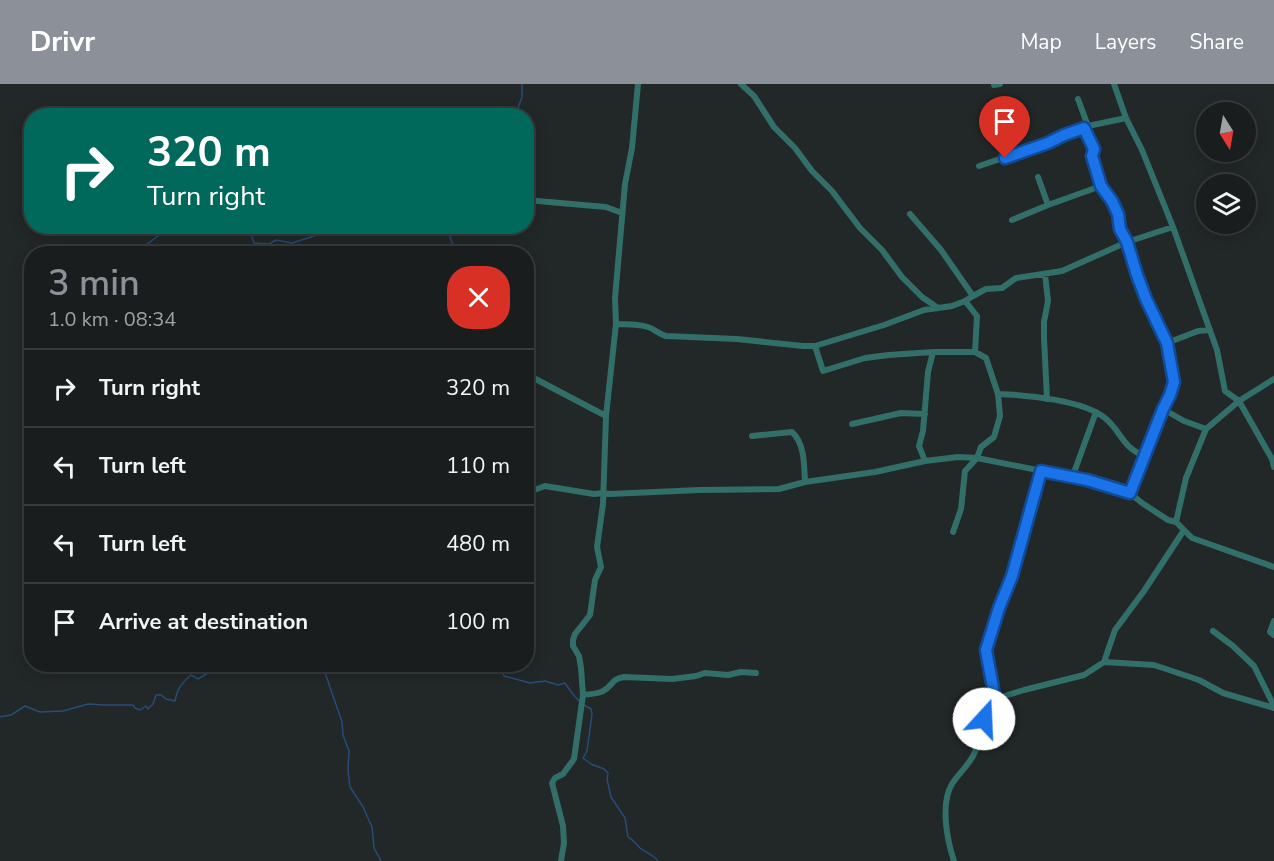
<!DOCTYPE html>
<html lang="en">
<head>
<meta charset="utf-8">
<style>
	:root { --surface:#1a1d1e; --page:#232627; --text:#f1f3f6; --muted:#9fa2a4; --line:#383b3c; --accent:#8c9099 }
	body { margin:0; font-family:"Nunito Sans",sans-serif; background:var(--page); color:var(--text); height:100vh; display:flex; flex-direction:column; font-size:22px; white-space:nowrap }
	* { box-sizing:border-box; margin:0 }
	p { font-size:20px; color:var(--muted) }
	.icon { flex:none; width:33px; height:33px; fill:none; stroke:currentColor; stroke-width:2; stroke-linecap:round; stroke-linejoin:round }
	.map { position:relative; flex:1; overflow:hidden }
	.side { position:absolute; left:24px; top:162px; width:510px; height:426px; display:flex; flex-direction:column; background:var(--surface); border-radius:24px; box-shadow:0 3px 15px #0003,0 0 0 2px var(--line) }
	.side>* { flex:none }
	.guide { position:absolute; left:24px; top:24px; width:510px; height:126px; border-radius:24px; box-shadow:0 3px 15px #0003,0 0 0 2px var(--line); background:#00695c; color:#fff; overflow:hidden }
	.needle { width:39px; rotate:169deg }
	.fabs { position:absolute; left:1196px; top:18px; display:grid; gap:12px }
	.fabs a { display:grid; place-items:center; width:60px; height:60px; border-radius:50%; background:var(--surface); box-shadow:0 3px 15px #0003,0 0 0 2px var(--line); font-size:30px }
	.pin { position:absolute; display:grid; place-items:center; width:51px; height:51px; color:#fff; margin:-62px -26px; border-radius:50% 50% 50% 0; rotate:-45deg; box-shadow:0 0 6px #0007 }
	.pin .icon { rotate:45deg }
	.me { position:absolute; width:66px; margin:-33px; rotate:20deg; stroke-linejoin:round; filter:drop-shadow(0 0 4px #0008) }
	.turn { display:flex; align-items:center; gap:21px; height:126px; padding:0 24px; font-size:27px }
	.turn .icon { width:78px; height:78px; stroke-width:2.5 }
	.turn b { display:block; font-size:42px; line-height:51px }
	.round { display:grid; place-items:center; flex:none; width:63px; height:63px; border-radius:24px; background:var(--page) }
	.summary { display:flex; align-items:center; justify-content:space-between; height:102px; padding:0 24px }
	h1 { font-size:36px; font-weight:600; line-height:45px; color:var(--accent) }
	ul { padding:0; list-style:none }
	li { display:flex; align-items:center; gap:18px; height:78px; padding:0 24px; border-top:2px solid var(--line) }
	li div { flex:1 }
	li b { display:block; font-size:22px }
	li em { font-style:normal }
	header { display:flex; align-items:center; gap:36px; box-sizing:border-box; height:84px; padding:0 30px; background:var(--accent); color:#fff }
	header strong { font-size:28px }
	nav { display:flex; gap:33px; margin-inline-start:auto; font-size:21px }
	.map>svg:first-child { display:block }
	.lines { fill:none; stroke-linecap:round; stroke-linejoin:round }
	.stream { stroke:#284c78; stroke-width:1.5 }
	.minor { stroke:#316f68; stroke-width:6 }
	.route-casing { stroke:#114b97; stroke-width:15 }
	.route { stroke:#1a73e8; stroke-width:10 }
</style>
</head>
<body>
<header>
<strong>Drivr</strong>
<nav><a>Map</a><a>Layers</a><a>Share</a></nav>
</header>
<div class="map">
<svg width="1274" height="777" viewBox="0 0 1274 777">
	<rect width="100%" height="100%" fill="#222728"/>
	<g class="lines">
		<path class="stream" d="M515,32L522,13V0
			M245,142L251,150L254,159L269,160L276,156L292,159L314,152L320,146V142
			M450,142V153L456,170
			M134,170C139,163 144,163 150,158C155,155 156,152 162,150C170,147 178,149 184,142
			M258,580H263
			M322,580L342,638L343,651L349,667L348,686L350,703L363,723L372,743L374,764L381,777
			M501,580V584L504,592L530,599L545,597L558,601L565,599L572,609L580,618
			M584,621L591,625L592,630L587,667L583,674L591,680L604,685L608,689L607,695L611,713L625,734L628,753C634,756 635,759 640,764C646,769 653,770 658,777
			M0,633L11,631L25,622L40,628L63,627L88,620L104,621H133L135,624L140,626L146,622L148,625L153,620L156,611H161L166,615L175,617C177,605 182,598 191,591L198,595L211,587L210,581L220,585L230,580"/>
		<path class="minor" d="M741,0L754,12L774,43L795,64L812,87L832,107L860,144L882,166L902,193L922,213L938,224
			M1114,0L1126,34L1142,66L1173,143L1217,266L1225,307L1239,317L1272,375L1274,383
			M994,1L1000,0
			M1078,15L1088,42
			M1084,44L1093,65L1092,71L1101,102L1112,117L1118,130L1120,145L1127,158L1137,191L1146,215L1167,259L1174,298L1170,311L1150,357L1130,409
			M979,82L1048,59L1064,51L1088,42L1126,34
			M1038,93L1048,121
			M526,116L606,123L622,129
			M910,130L941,166L973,212
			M1012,136L1048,121L1101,102
			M1045,190L1048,217L1044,238V254L1047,315
			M965,217L977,232L975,268
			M616,240C627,240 638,240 648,243C654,245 659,250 666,252L737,255L803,262H815L884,241L924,226L952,222L965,217L973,212L986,205L1002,204L1016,194L1062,187L1127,158L1173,143
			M1167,259L1198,247L1210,246
			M815,262L823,287L865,274L889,271L933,268H975L986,274L998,310L1000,332L994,353L981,363L977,374L965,387L961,425L953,448
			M526,290L606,332
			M998,310C1027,311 1083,316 1105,334C1122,348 1122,364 1145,372
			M1163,325L1184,337L1206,345
			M852,340L901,329L925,330
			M752,352L792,348C805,360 804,381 805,398
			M925,377L919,362L923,347L928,288L933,268
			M1072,394L1096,328
			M526,409L545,402L594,410L603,409L610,410L699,406L779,405L805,398L875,388L925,377L958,373L977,374L1087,396L1130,409L1142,419L1168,436L1176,438L1192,454L1274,483
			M1176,438L1186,394L1206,345L1239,317L1274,295
			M1274,537L1270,548L1274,551
			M1213,547L1233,562L1254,582L1274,622
			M1104,578L1115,546L1144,507L1184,446
			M583,611C590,610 598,610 603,607C613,602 611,595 624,593L672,595L696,592L705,589L728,591L741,588L756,589
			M995,615L986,566L999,524L1012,492L1041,387
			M561,777L564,759L563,742L552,699L555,694L563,690L574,675L583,611L581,584L579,572L573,562V556L575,550L590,531L595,496L601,483L597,463L603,420L606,332L616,240L615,214L625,100L632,64L638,0
			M954,777C947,756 940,720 952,700C958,690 969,681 974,670C981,654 984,634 991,617L995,615L1024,606L1084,591L1104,578L1154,581L1199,596L1223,609L1274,624"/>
	</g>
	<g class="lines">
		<defs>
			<path id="route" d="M984,635L991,617L995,615L986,566L999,524L1012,492L1041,387L1087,396L1130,409L1163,325L1170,311L1174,298L1167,259L1146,215L1137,191L1127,158L1120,145L1118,130L1112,117L1101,102L1092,72L1094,65L1084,44L1064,51L1048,59L1005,74"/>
		</defs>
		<use href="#route" class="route-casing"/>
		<use href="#route" class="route"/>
	</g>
</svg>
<div class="fabs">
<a><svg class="needle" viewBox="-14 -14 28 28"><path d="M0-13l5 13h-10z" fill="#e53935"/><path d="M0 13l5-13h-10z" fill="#9fa2a4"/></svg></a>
<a><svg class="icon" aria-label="layers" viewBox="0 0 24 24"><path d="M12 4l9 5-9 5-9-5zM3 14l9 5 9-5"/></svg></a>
</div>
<div class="pin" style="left:1005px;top:74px;background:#d93025"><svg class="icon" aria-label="arrive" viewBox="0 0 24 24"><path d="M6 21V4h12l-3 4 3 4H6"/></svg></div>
<svg class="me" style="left:984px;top:635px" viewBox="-20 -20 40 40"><circle r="19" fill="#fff"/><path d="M0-13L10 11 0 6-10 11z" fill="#1a73e8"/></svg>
<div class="guide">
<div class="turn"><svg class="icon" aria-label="right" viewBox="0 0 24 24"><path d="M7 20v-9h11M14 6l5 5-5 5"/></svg><div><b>320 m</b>Turn right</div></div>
</div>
<section class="side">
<div class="summary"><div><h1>3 min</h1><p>1.0 km · 08:34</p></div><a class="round" style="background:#d93025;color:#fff"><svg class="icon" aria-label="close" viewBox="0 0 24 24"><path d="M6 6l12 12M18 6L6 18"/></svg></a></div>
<ul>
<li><svg class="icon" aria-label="right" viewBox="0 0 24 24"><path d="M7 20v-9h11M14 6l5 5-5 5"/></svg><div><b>Turn right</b></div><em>320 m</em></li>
<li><svg class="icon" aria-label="left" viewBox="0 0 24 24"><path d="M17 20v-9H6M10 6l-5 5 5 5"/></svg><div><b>Turn left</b></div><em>110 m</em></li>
<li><svg class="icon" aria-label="left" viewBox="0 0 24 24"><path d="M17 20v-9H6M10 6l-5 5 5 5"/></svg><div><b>Turn left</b></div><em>480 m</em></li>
<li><svg class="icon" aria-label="arrive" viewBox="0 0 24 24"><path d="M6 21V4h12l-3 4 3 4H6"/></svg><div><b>Arrive at destination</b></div><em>100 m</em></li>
</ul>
</section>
</div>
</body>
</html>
